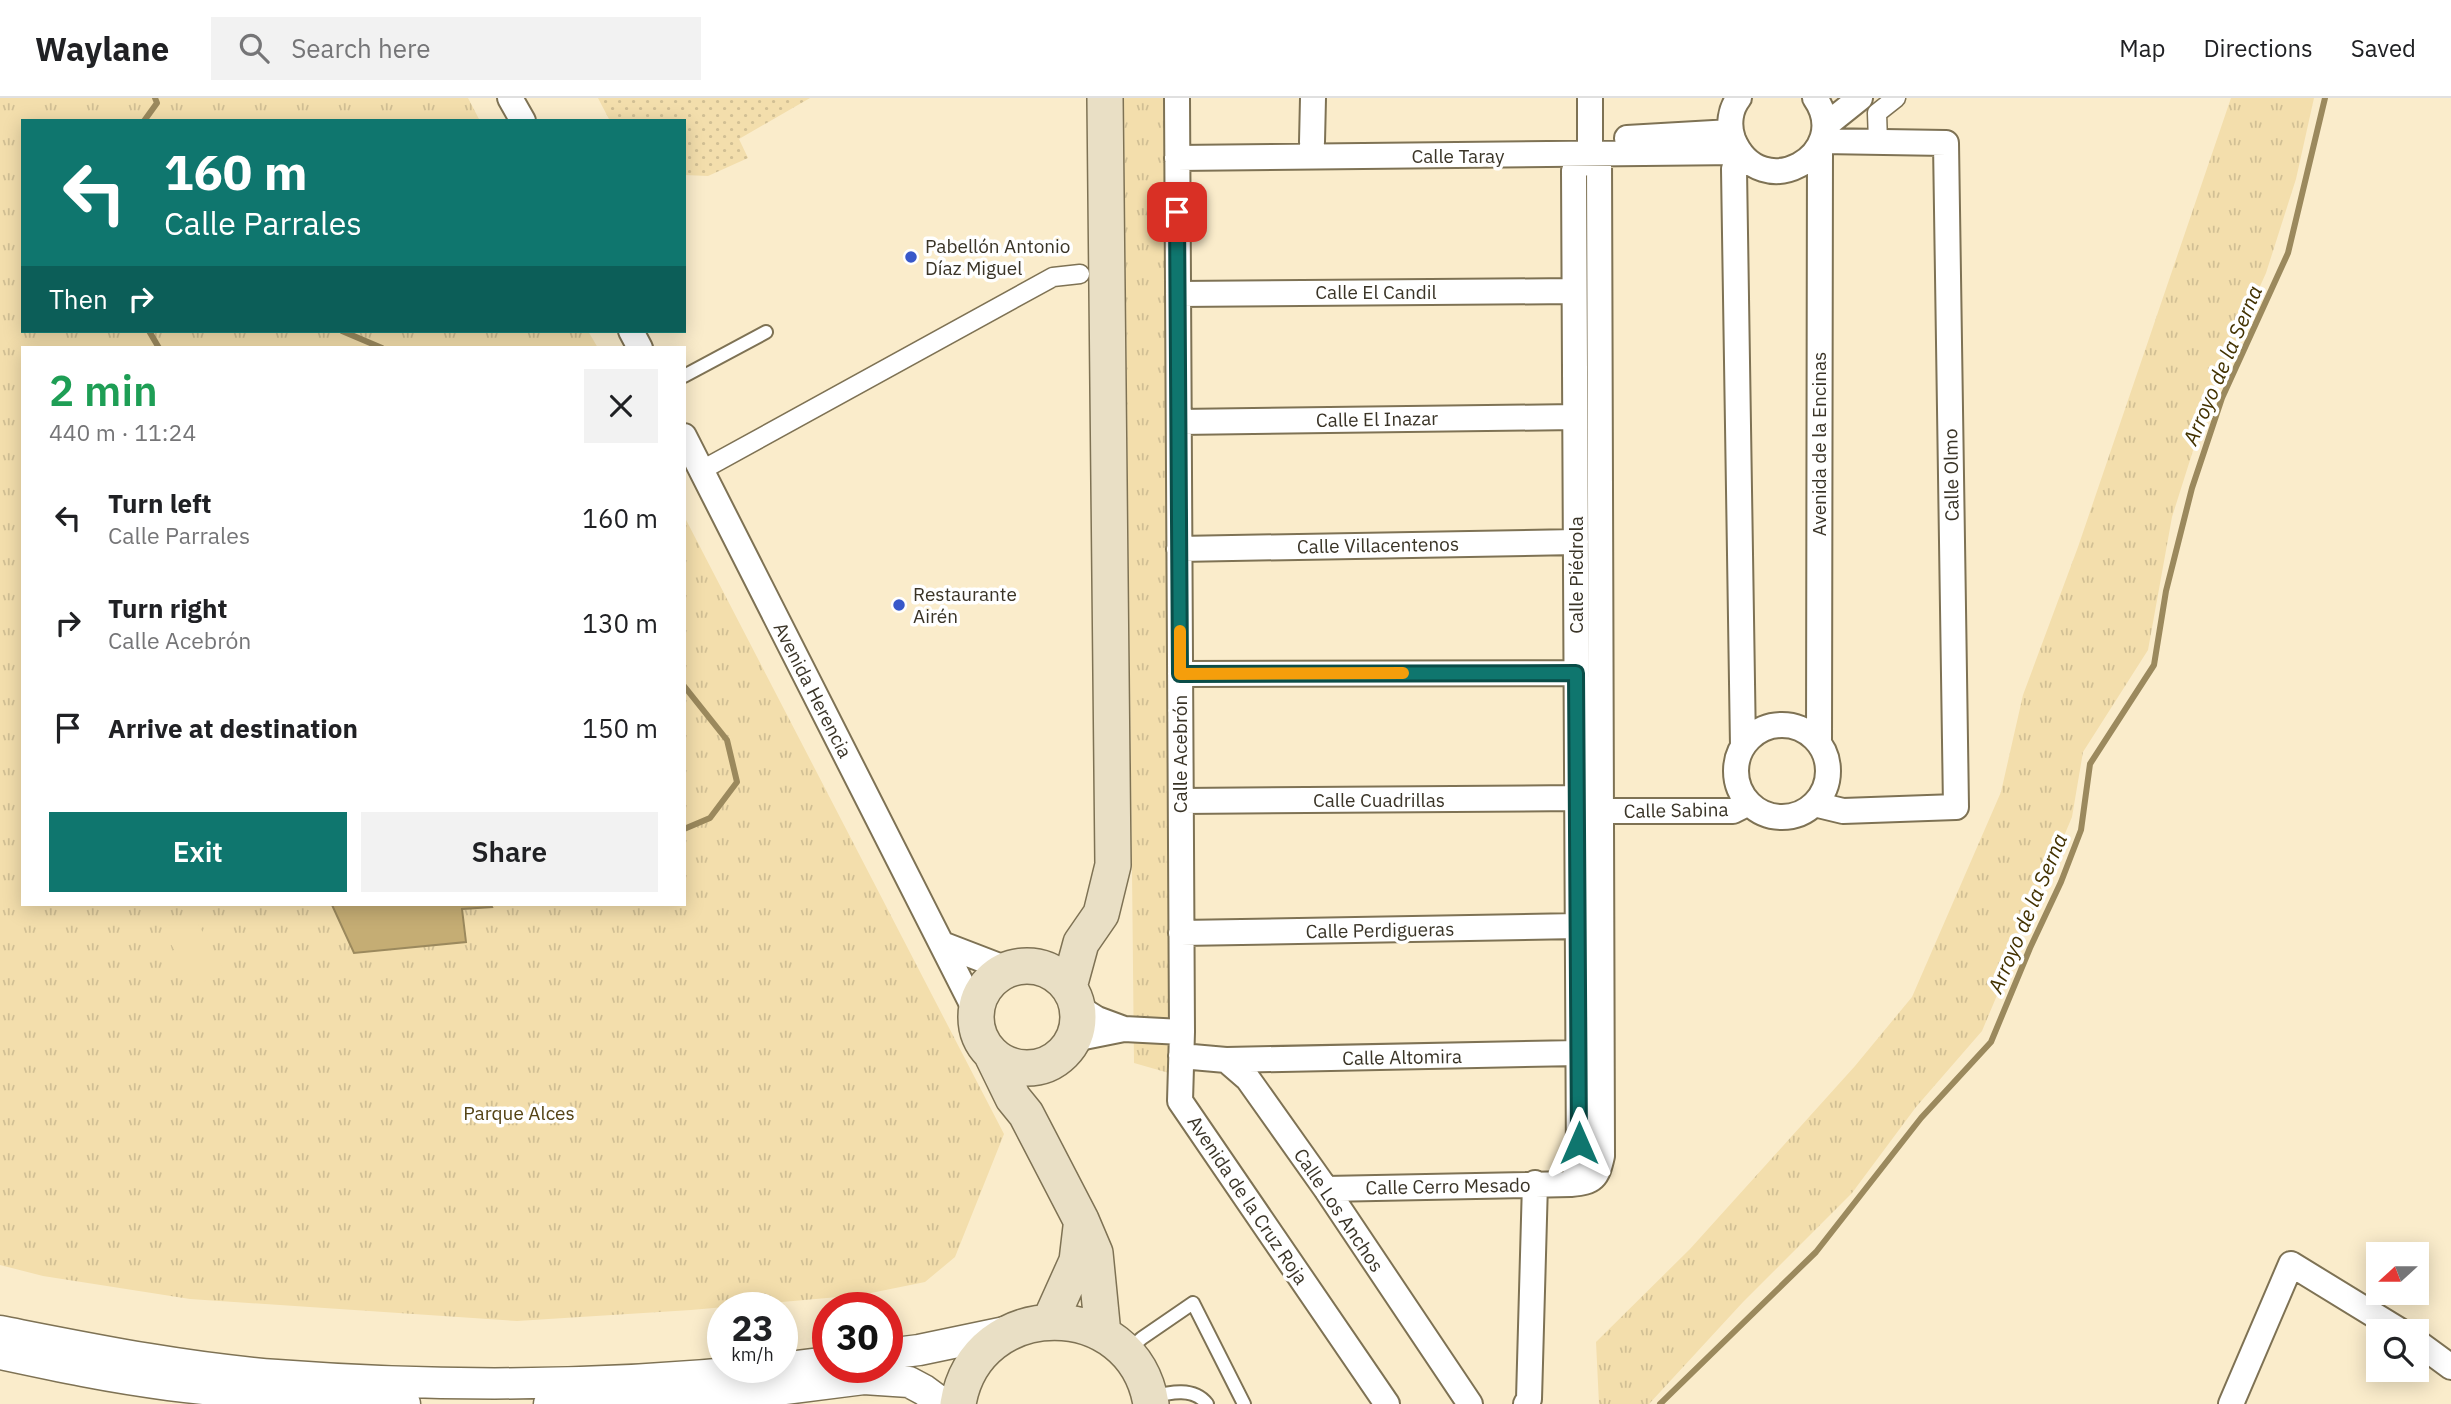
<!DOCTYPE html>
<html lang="en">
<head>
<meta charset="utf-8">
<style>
	:root { --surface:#fff; --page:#f2f2f2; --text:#202124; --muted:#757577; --line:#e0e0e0; --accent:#0f766e }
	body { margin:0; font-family:"IBM Plex Sans",sans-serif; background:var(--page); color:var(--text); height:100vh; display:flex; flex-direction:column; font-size:26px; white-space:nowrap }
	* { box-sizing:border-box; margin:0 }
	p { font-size:23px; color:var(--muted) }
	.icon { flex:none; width:38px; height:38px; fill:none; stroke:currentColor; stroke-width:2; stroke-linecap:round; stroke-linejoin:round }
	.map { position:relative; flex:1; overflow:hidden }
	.sheet { position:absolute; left:21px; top:248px; width:665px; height:560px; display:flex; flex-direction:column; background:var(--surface); border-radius:0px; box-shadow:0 4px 18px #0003 }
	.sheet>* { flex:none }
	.top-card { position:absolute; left:21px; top:21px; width:665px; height:214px; border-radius:0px; box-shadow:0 4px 18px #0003; background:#0f766e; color:#fff; overflow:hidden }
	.needle { width:46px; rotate:249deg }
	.controls { position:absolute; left:2366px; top:1144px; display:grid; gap:14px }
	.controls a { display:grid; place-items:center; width:63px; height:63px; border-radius:0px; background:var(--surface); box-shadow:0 4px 18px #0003; font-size:35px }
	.speed { position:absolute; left:707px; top:1194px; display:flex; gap:14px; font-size:35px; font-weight:700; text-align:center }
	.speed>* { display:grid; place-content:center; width:91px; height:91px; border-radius:50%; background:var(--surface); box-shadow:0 4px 18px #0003; line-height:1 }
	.speed small { font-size:18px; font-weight:400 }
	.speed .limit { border:10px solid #d22; background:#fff; color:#111 }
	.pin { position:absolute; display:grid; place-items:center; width:60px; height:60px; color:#fff; margin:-30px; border-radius:14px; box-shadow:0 4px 10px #0006 }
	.me { position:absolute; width:77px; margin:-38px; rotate:0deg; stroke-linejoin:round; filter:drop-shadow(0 0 5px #0008) }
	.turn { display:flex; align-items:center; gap:24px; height:147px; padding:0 28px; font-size:32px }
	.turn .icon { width:91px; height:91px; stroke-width:2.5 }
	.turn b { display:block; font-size:49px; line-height:60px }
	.then { display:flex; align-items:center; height:66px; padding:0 28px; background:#0003; gap:14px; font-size:26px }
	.round { display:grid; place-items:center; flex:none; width:74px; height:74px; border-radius:0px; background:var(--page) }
	.headline { display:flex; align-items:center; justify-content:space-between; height:119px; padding:0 28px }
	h1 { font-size:42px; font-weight:600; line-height:52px; color:#1e9e55 }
	.action { display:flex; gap:14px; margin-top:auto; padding:14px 28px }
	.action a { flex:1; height:80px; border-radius:0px; background:var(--accent); color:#fff; font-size:28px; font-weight:600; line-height:80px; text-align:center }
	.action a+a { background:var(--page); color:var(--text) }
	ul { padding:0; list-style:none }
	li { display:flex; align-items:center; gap:21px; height:105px; padding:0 28px }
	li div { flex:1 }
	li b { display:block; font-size:26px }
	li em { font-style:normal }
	header { display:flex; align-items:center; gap:42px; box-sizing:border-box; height:98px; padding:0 35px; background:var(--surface); border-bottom:2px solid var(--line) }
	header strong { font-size:33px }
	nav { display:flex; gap:38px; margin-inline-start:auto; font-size:24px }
	.search { width:490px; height:63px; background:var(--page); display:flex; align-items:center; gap:18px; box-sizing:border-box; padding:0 24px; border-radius:0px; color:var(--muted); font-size:26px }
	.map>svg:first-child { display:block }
	.grass { fill:url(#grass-dots) }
	.park { fill:url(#park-tufts) }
	.pitch { fill:#f3deac }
	.water { fill:#c5ad74; stroke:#9b895d; stroke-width:2 }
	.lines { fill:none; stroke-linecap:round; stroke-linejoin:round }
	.stream { stroke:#9b895d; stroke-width:6 }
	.service-casing { stroke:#7e7254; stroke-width:16 }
	.pedestrian-casing { stroke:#7e7254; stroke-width:21 }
	.minor-casing { stroke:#7e7254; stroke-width:28 }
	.tertiary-casing { stroke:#7e7254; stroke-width:33 }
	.secondary-casing { stroke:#7e7254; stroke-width:38 }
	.service { stroke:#fff; stroke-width:12 }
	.pedestrian { stroke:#fff; stroke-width:18 }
	.minor { stroke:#fff; stroke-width:24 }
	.tertiary { stroke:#fff; stroke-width:30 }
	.secondary { stroke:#e9dfc5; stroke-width:35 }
	.route-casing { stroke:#0a4d48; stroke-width:18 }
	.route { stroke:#0f766e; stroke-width:12 }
	.slow { stroke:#f59e0b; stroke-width:12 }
	.poi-dot { fill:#3858c9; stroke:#fff; stroke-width:2.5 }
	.labels { text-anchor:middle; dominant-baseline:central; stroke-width:7; stroke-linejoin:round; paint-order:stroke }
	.street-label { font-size:19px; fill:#3a3427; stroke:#fff }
	.poi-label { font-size:19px; fill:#3a3427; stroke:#fff; text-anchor:start }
	.park-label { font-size:19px; fill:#544315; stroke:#fff }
	.water-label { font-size:21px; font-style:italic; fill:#433201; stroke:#fff }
</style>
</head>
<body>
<header>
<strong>Waylane</strong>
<div class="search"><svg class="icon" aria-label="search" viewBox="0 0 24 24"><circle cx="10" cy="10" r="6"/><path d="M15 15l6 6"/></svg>Search here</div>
<nav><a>Map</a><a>Directions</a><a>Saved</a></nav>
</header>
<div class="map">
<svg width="2451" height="1306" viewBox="0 0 2451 1306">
	<defs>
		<pattern id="grass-dots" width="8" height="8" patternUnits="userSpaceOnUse" patternTransform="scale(1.75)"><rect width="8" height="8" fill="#f3deac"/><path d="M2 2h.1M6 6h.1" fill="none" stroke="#d1bf94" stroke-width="1.8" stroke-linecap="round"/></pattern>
		<pattern id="park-tufts" width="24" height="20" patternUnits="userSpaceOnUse" patternTransform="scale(1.75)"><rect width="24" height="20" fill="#f3deac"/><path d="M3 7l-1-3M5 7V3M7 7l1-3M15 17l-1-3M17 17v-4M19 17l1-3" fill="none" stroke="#d1bf94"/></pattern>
	</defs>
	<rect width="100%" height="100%" fill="#faeccb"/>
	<path class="grass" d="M598,0H810L739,41L748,60L708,78L684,77V23H610Z"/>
	<path class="park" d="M0,0H468L480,23H23V233H588L598,250H23V807H684V418L1004,1036L955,1159L925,1184L861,1197L691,1212L517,1223L190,1201L43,1178L0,1167Z
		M1124,0H1164L1169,975L1134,965Z
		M2231,0H2314L2296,81L2266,175L2210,299L2172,419L2148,552L2083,654L2072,719L1982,933L1916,1009L1852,1095L1743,1204L1649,1306H1599L1596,1244L1690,1151L1855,968L1912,899L2001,694L2023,597L2078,449Z"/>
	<path class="pitch" d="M192,815L224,872L194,889L163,831Z"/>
	<path class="water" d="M332,807H491L492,809L462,811L466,844L354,855Z"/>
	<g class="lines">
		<path class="stream" d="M144,23L157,5L155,0
			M149,233L159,250
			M342,233L382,250
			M684,588L727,642L737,684L710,720L684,731
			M1660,1306L1816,1154L1921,1020L1991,944L2030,850L2061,784L2081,732L2090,666L2154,567L2166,493L2192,390L2222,300L2288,155L2325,0"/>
		<defs>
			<path id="service" d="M684,278L766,234
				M1126,1254L1142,1240L1193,1205L1244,1306
				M1152,1299C1170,1294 1194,1289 1207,1306"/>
			<path id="pedestrian" d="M1878,44L1877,15L1896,0
				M702,372L1053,179L1080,176"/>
			<path id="minor" d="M510,0L523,23
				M1177,0L1182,934
				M1739,0C1730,11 1728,27 1733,41C1761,109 1854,56 1815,0
				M1825,28L1860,0
				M1627,40L1731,34
				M1312,44L1313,0
				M1740,56L1734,71L1743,648
				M1177,60L1739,54
				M1178,196L1574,193
				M631,233L640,250
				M1179,324L1575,319
				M684,338L976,914
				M1179,451L1576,444
				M1180,576L1576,575
				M1736 673a46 46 0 1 1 92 0a46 46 0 1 1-92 0Z
				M1819,645L1820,47
				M1181,703L1577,700
				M1814,706L1843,713L1956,709L1946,45L1822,43
				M1602,713H1733L1749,705
				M1181,835L1578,828
				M942,846L1007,871
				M1078,909L1097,921L1124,931
				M1074,941L1124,931L1182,934L1180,1003L1387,1306
				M1181,958L1226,962L1248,981L1326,1091L1470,1306
				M1226,962L1579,955
				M1571,1086L1579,1068L1574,73L1590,57V0
				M1326,1091L1571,1086C1594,1084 1597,1080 1602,1058L1599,57
				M2417,1244L2451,1269
				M1526,1306L1529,1301L1535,1085
				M2231,1306L2291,1166L2402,1234"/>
			<path id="tertiary" d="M0,1233C92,1251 184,1270 277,1277C461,1291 646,1288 828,1264
				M0,1256C56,1268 112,1280 169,1287C248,1297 326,1302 405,1306
				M887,1256L919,1252L1010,1233
				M549,1306L738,1297L864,1281L909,1284L924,1292L943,1306"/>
			<path id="secondary" d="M976 919a51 51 0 1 1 102 0a51 51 0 1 1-102 0Z
				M1069,889L1081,845L1101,816L1113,767L1105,0
				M992,957L1013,1000L1026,1016L1039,1041L1081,1122L1095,1155L1103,1236
				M1050,1223L1077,1163L1081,1129
				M958,1306C976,1197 1133,1197 1151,1306"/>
		</defs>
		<use href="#service" class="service-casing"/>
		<use href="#pedestrian" class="pedestrian-casing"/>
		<use href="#minor" class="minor-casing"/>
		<use href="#tertiary" class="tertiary-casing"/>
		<use href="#secondary" class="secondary-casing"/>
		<use href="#service" class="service"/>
		<use href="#pedestrian" class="pedestrian"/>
		<use href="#minor" class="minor"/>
		<use href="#tertiary" class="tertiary"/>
		<use href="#secondary" class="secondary"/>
	</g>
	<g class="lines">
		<defs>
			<path id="route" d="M1177,114L1180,576L1576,575L1579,1045"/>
		</defs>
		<use href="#route" class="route-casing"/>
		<use href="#route" class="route"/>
		<path class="slow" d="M1180,533V576L1403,575"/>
	</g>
	<g class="poi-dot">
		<circle cx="911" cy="159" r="7"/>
		<circle cx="899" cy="507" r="7"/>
	</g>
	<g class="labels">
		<g class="street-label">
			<text x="1458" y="58">Calle Taray</text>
			<text x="1376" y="194">Calle El Candil</text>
			<text transform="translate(1377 321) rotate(-1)">Calle El Inazar</text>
			<text transform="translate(1819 346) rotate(-90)">Avenida de la Encinas</text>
			<text transform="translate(1951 377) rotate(-91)">Calle Olmo</text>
			<text transform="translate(1378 447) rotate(-1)">Calle Villacentenos</text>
			<text transform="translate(1576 477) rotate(-90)">Calle Piédrola</text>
			<text transform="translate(813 592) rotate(63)">Avenida Herencia</text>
			<text transform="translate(1180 656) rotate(-90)">Calle Acebrón</text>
			<text x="1379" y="702">Calle Cuadrillas</text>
			<text transform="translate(1676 712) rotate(-1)">Calle Sabina</text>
			<text transform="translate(1380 832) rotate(-1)">Calle Perdigueras</text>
			<text transform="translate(1402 959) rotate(-1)">Calle Altomira</text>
			<text transform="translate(1448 1088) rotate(-1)">Calle Cerro Mesado</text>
			<text transform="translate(1248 1102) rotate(56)">Avenida de la Cruz Roja</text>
			<text transform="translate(1339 1112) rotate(56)">Calle Los Anchos</text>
		</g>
		<g class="poi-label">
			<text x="925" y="148">Pabellón Antonio<tspan x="925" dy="22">Díaz Miguel</tspan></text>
			<text x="913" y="496">Restaurante<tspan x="913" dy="22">Airén</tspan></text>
		</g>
		<g class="park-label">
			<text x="519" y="1015">Parque Alces</text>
		</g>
		<g class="water-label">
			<text transform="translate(2222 267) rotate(-67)">Arroyo de la Serna</text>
			<text transform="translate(2027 815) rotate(-67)">Arroyo de la Serna</text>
		</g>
	</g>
</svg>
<div class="controls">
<a><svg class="needle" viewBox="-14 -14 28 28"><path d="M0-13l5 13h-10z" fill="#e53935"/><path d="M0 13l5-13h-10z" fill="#757577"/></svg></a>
<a><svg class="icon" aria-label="search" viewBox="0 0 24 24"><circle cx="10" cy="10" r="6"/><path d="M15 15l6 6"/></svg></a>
</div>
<div class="speed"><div>23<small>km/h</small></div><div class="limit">30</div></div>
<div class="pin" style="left:1177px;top:114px;background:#d93025"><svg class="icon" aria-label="arrive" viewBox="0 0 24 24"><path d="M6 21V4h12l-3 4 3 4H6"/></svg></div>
<svg class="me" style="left:1579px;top:1045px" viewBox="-20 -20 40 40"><path d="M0-17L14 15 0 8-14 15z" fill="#0f766e" stroke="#fff" stroke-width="4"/></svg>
<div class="top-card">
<div class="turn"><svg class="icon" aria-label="left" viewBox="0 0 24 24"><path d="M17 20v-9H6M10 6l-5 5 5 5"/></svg><div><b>160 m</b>Calle Parrales</div></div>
<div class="then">Then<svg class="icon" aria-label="right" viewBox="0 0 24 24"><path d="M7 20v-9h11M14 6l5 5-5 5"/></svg></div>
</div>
<section class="sheet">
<div class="headline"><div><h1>2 min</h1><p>440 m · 11:24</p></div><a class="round"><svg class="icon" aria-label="close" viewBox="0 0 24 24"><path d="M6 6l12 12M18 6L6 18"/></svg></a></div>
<ul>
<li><svg class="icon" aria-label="left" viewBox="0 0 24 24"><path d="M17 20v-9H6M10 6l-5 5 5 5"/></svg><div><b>Turn left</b><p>Calle Parrales</p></div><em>160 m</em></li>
<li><svg class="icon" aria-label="right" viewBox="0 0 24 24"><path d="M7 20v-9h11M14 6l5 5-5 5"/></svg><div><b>Turn right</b><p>Calle Acebrón</p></div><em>130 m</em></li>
<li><svg class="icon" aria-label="arrive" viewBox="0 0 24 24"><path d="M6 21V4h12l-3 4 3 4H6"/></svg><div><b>Arrive at destination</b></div><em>150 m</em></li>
</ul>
<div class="action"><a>Exit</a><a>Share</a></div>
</section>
</div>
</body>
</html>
